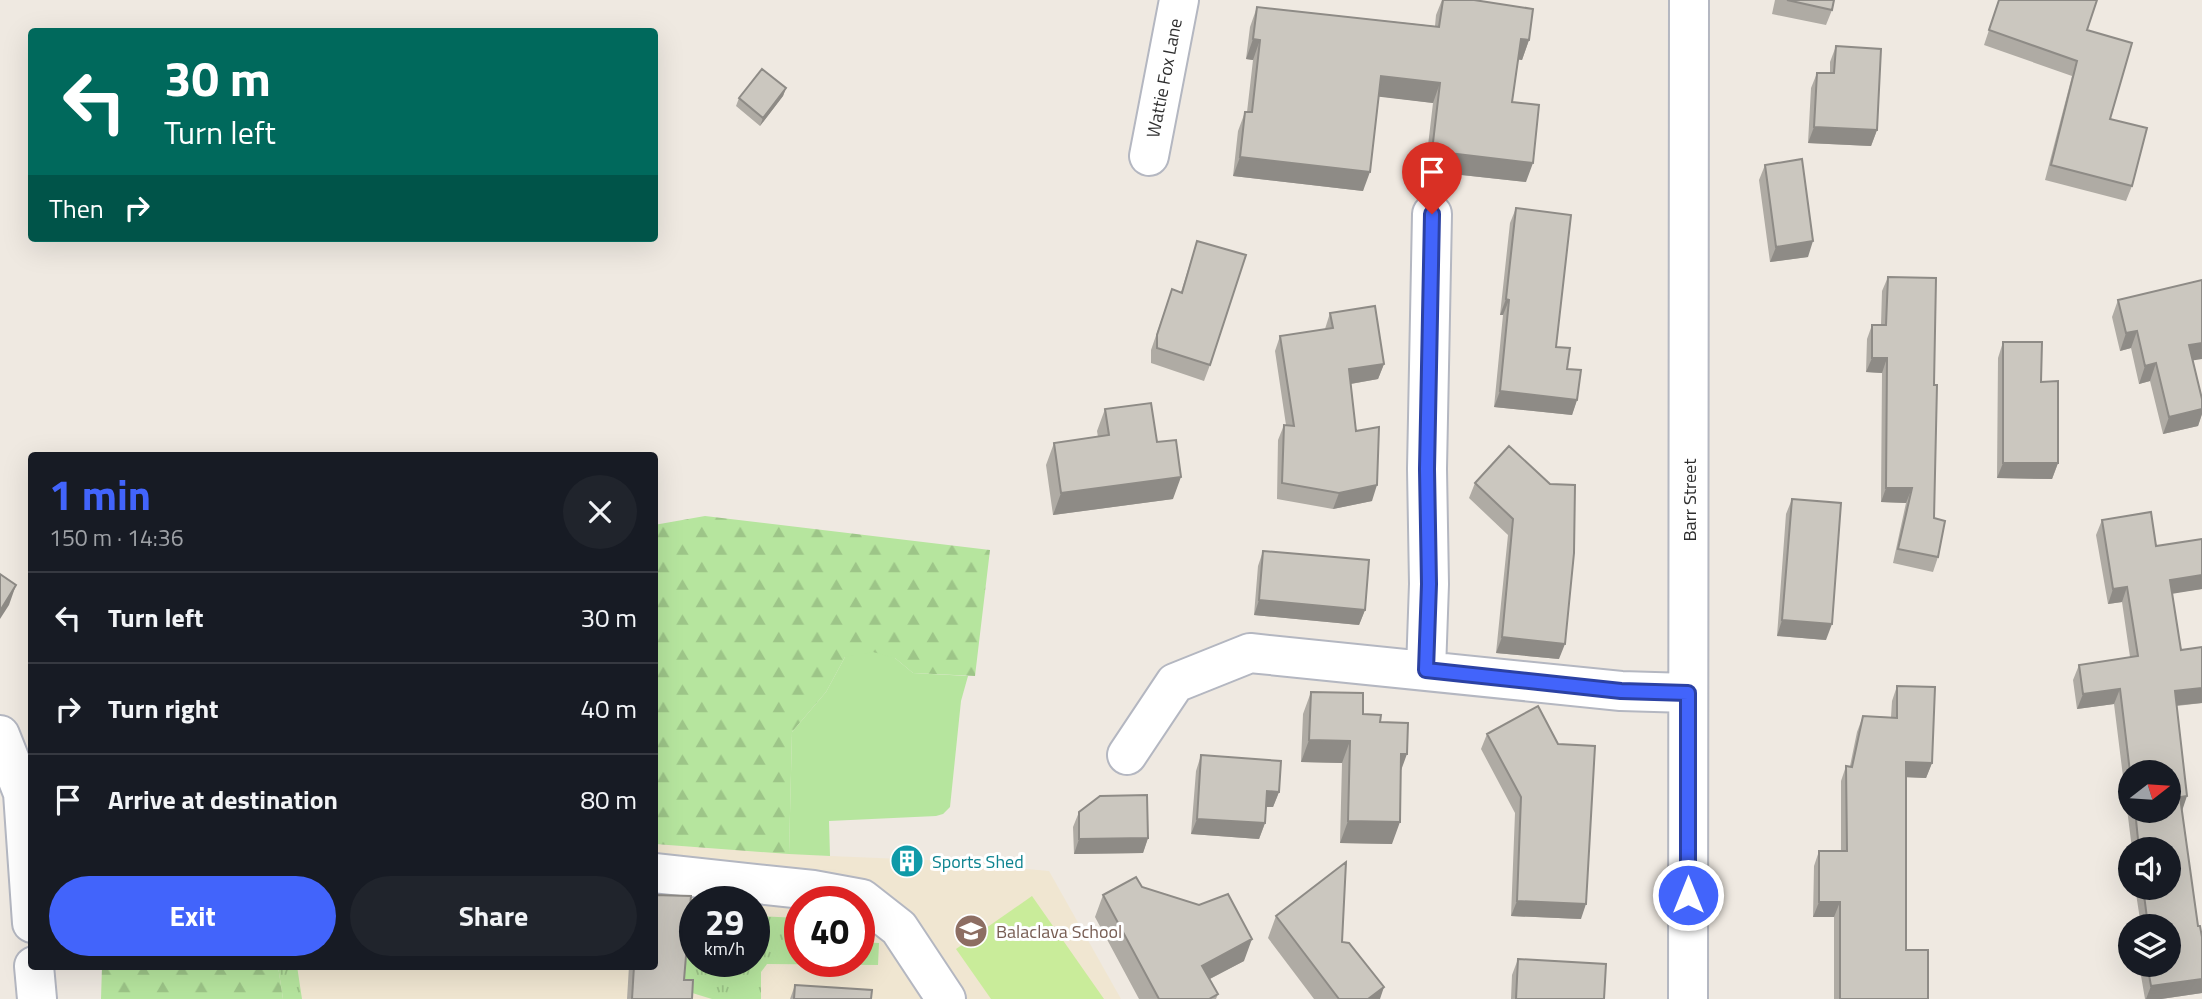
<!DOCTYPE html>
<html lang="en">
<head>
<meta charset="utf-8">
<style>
	:root { --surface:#171b24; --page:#20242c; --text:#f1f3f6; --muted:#9ea1a6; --line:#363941; --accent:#4264fb }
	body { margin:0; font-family:"Titillium Web",sans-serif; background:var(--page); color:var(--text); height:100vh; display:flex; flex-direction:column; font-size:26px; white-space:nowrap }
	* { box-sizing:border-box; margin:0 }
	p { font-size:23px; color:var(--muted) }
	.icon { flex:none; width:38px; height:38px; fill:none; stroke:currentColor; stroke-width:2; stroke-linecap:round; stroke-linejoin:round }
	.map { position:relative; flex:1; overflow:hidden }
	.panel { position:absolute; left:28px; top:452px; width:630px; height:518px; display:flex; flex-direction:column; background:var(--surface); border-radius:7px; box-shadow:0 7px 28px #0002 }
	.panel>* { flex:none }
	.hud { position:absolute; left:28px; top:28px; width:630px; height:214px; border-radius:7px; box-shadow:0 7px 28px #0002; background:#00695c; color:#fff; overflow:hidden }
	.needle { width:46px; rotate:73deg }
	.fabs { position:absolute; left:2118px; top:760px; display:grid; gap:14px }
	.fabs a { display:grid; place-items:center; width:63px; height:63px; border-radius:50%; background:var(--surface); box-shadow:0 7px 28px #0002; font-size:35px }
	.speed { position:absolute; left:679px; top:886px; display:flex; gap:14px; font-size:35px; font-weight:700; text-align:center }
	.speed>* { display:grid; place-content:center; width:91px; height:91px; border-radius:50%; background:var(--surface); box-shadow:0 7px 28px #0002; line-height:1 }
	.speed small { font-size:18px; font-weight:400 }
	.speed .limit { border:10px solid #d22; background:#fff; color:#111 }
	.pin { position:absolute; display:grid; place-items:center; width:60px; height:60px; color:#fff; margin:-72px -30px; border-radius:50% 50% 50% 0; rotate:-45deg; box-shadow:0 0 7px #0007 }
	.pin .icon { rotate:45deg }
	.me { position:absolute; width:77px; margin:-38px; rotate:0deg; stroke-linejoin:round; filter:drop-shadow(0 0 5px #0008) }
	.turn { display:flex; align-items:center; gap:24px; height:147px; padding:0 21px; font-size:32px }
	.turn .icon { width:91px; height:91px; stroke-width:2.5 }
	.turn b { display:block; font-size:49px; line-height:60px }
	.then { display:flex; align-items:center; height:66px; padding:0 21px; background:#0003; gap:14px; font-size:26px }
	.round { display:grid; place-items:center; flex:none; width:74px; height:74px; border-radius:37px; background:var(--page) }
	.overview { display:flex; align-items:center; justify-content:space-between; height:119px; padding:0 21px }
	h1 { font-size:42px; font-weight:700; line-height:52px; color:var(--accent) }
	.primary-button { display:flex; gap:14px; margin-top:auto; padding:14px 21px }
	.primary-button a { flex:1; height:80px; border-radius:42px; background:var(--accent); color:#fff; font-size:28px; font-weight:700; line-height:80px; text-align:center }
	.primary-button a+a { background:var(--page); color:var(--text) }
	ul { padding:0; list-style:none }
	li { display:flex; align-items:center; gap:21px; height:91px; padding:0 21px; border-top:2px solid var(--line) }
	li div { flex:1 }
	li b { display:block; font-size:26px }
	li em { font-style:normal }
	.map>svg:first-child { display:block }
	.education { fill:#f0e6d1; fill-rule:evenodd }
	.grass { fill:url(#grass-tufts) }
	.forest { fill:url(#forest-firs) }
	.garden { fill:#b6e59e }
	.pitch { fill:#c9ec9a }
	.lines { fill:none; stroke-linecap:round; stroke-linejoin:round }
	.minor-casing { stroke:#b4b7c1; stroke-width:42 }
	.minor { stroke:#fff; stroke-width:38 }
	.wall { fill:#afaba4; fill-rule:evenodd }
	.shaded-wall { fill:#8e8b86 }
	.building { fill:#cbc7bf; stroke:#8e8b86; stroke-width:2 }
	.route-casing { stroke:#2b41a3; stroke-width:18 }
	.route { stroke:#4264fb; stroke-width:12 }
	.labels { text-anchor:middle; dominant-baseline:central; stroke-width:6; stroke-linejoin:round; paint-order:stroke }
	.street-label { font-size:18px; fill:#2e2e2e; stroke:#fff }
	.culture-label { font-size:18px; fill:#0d838f; stroke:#fff; text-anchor:start }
	.education-label { font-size:18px; fill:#785e54; stroke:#fff; text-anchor:start }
</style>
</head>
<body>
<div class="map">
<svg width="2202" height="999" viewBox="0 0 2202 999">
	<defs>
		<pattern id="grass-tufts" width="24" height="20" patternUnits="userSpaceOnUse" patternTransform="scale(1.75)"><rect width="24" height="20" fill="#b6e59e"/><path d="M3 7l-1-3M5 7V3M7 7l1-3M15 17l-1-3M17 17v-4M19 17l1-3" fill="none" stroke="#9dc588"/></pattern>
		<pattern id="forest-firs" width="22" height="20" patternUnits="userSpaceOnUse" patternTransform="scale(1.75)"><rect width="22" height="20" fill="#b6e59e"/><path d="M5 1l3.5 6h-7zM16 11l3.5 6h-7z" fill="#9dc588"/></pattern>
	</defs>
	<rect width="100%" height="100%" fill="#efe9e1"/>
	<path class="education" d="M655,844L830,856L927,860L1049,871L1121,999H283L278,966H654ZM695,901H754V961H695ZM800,901H859V961H800Z"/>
	<path class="grass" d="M685,912H695V961H754V916L800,918V961H859V942L879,943L878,965L767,964L761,972V999H712L689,992L682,980Z
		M278,966H297L302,999H283Z"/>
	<path class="forest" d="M705,516L990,550L975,676L913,673L895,658L845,657L826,692L792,732L789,854L655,844L654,525Z
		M102,966H278L283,999H101Z"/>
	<path class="garden" d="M873,652L895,658L913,673L968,676L961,701L950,807L943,814L936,816L829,821L830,856L789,854L792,732L826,692L845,657Z"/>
	<path class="pitch" d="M1032,896L1104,999H991L956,949Z"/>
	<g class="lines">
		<defs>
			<path id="minor" d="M1149,156L1179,0
				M1426,670L1429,584L1427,469L1432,214
				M0,735L23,793L32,923
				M1127,755L1175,683L1250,653L1621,691L1688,693
				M654,873L813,890L862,899L899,928L946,999
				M34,966L37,999
				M1688,999L1689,0"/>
		</defs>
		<use href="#minor" class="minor-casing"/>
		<use href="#minor" class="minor"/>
	</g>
	<path class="wall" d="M1442,0H1474L1529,40L1522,60L1518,59L1512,102L1526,182L1425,171L1433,103L1378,96L1363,191L1233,176L1238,131L1245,112H1247L1253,60L1246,59L1250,27L1257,7L1435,26L1436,15Z
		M1775,0H1834L1832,10L1826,25L1772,14Z
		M1999,0L2087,30L2110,119L2132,186L2126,201L2045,180L2072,76L1984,45Z
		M1836,46L1877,130L1871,146L1808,143L1811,88L1817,73H1830V62Z
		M786,88L783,96L760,126L736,106L739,98Z
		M1765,165L1808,257L1770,262L1759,180Z
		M1516,208L1556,347L1567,369L1577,400L1572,415L1494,407L1503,315H1500L1510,223Z
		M1197,241L1210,365L1204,381L1151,363V350L1172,289L1181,292Z
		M1888,277L1934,385V518L1938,557L1933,572L1893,563L1906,503L1881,502L1882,373L1866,372L1867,339L1872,325H1881L1882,291Z
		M2118,300L2193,360L2202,399V414L2198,426L2163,434L2150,381L2139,384L2131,348L2120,351L2112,317Z
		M1330,313L1384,364L1378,379L1351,384L1356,431L1372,501L1333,509L1277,499L1278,440L1284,425H1286L1275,351L1280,336L1325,329Z
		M2003,342L2041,382L2058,463L2052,479L1997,478L1998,358Z
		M1105,409L1157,442L1173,499L1053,515L1046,465L1054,443L1098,437L1097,431Z
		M1475,483L1550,484L1559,659L1496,653L1508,535L1469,498Z
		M1792,499L1826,640L1777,636L1786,514Z
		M2102,520L2156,546L2202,539V589L2172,593L2181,650L2202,647V703L2177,706L2182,811L2198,926L2202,937V993L2161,999H2145L2139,964H2168V926H2141L2135,887H2168V849H2132L2114,704L2077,709L2073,680L2079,665L2130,657L2122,602L2108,604L2096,535ZM2130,772L2168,810H2130Z
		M1263,551L1365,610L1359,625L1254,615L1258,566Z
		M1897,686L1932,763L1926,778L1906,777V950L1928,999H1834V917H1813L1814,866L1819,851H1841V781L1846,766H1850L1857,732L1863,716L1891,717L1892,701Z
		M1311,692L1380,722L1392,844L1340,843L1342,763L1301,762L1303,714Z
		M1487,734L1558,744L1581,919L1511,916L1515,813L1481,749Z
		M1201,755L1279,792L1273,807H1266L1265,823L1259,839L1191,834L1196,771Z
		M1079,812L1148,838L1143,853L1074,854L1073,827Z
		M1142,887L1244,961L1210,979L1218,994L1216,999H1139L1095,917L1103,895Z
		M1276,916L1380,999H1314L1268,938Z
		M1518,959L1604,999H1511L1512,975Z
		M629,966H654L684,980L692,999H627Z
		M795,985L871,999H790Z"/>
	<path class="shaded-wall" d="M1253,39L1260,40L1253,60L1246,59Z
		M1521,39L1529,40L1522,60L1514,59Z
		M1381,76L1440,83L1433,103L1373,96Z
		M786,88L783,96L760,126L763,118Z
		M1814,127L1877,130L1871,146L1808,143Z
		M1432,151L1533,163L1526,182L1425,171Z
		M1240,157L1370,172L1363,191L1233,176Z
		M1813,241L1808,257L1770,262L1776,247Z
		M1506,299L1509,300L1503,315H1500Z
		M2137,331L2131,348L2120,351L2126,333Z
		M2202,343V359L2183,362L2189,345Z
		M1872,358H1887L1882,373L1866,372Z
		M2156,363L2150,381L2139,384L2145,366Z
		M1384,364L1378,379L1344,385L1349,369Z
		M1500,391L1577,400L1572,415L1494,407Z
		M2202,409V414L2198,426L2163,434L2169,417Z
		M2003,463H2058L2052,479L1997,478Z
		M1181,477L1173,499L1053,515L1061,493Z
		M1377,485L1372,501L1333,509L1339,493Z
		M1886,488H1912L1906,503L1881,502Z
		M2202,575V589L2165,595L2170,580Z
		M16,585L9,605L0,619V611Z
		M2127,587L2122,602L2108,604L2113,589Z
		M1259,600L1365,610L1359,625L1254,615Z
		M1782,620L1832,624L1826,640L1777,636Z
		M1502,637L1565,644L1559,659L1496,653Z
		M2202,688V703L2170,706L2175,691Z
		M2120,689L2114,704L2077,709L2083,694Z
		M1309,740L1350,741L1342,763L1301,762Z
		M1401,754H1407L1399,776Z
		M1906,762L1932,763L1926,778L1901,777Z
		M1267,791L1279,792L1273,807H1261Z
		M2187,796L2182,811L2180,797Z
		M1197,819L1265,823L1259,839L1191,834Z
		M1348,821L1400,822L1392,844L1340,843Z
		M1148,838L1143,853L1074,854L1079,839Z
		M1517,901L1586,904L1581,919L1511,916Z
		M1819,902H1840L1834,917H1813Z
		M1252,939L1244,961L1194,987L1202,966Z
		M2202,979V993L2161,999H2146L2151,986Z
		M1384,987L1380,999H1368Z"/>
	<path class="building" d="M1443,0H1474L1533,9L1529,40L1521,39L1512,102L1539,105L1533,163L1432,151L1440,83L1381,76L1370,172L1240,157L1245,112H1252L1260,40L1253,39L1257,7L1439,27Z
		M1787,0H1834L1832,10Z
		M1999,0H2097L2087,30L2132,43L2110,119L2147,128L2132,186L2051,165L2077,61L1989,30Z
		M1836,46L1881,49L1877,130L1814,127L1817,73H1834Z
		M762,69L786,88L763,118L739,98Z
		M1802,159L1813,241L1776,247L1765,165Z
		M1516,208L1571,215L1556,347L1570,348L1567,369L1581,370L1577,400L1500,391L1509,300L1506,299Z
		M1197,241L1246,255L1210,365L1157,348V335L1172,289L1182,293Z
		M1888,277L1936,278L1934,385H1937L1934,518L1945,521L1938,557L1898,549L1912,488H1886L1887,358H1872V325H1886Z
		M2202,280V343L2189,345L2202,399V409L2169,417L2156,363L2145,366L2137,331L2126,333L2118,300Z
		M1375,306L1384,364L1349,369L1356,431L1379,427L1377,485L1339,493L1282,483L1284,425L1294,426L1280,336L1333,328L1330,313Z
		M2003,342H2042L2041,382L2058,381V463H2003Z
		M1151,403L1157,442L1176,440L1181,477L1061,493L1054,443L1109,435L1105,409Z
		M1509,446L1550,484L1575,485L1574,553L1565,644L1502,637L1513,519L1475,483Z
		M1792,499L1841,503L1832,624L1782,620Z
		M2151,512L2156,546L2202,539V575L2170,580L2181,650L2202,647V688L2175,691L2187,796L2180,797L2198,926H2200L2202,937V979L2151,986L2147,964H2168V926H2148L2143,887H2168V849H2139L2135,810H2168V772H2130L2120,689L2083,694L2079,665L2138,656L2127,587L2113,589L2102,520Z
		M1263,551L1369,560L1365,610L1259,600Z
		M0,574L16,585L0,611Z
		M1897,686L1935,687L1932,763L1906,762V950H1928V999H1840V902H1819V851H1847L1846,766L1852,767L1863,716L1897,718Z
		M1311,692L1363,693V714L1381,715L1380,722L1408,723L1407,754H1401L1400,822L1348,821L1350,741L1309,740Z
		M1538,706L1558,744L1595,746L1586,904L1517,901L1521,797L1487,734Z
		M1201,755L1281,761L1279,792L1267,791L1265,823L1197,819Z
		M1147,795L1148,838L1079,839V812L1100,796Z
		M1346,862L1342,942L1349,943L1384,987L1368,999H1339L1276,916Z
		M1136,877L1142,887L1199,905L1228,894L1252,939L1202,966L1218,994L1209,999H1159L1103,895Z
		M654,895L691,896L684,980H693L692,999H632L634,966H654Z
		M1518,959L1606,964L1604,999H1516Z
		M795,985L872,990L871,999H794Z"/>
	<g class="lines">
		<defs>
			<path id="route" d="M1432,214L1427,469L1429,584L1426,670L1621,691L1688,693V895"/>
		</defs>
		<use href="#route" class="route-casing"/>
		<use href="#route" class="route"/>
	</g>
	<defs>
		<symbol id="building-disc" viewBox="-11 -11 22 22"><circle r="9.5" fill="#0f9aa8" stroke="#fff"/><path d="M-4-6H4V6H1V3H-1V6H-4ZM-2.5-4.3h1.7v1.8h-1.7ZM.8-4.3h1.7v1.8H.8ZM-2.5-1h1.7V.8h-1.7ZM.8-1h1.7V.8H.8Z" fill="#fff"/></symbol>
		<symbol id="school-disc" viewBox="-11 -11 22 22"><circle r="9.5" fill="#8d6e63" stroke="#fff"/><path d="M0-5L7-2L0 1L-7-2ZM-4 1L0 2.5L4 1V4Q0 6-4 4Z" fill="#fff"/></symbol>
	</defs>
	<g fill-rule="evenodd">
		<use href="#building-disc" x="888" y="842" width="38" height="38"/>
		<use href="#school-disc" x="952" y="912" width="38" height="38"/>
	</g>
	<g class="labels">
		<g class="street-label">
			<text transform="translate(1164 78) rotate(-79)">Wattie Fox Lane</text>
			<text transform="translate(1689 500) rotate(-90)">Barr Street</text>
		</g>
		<g class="culture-label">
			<text x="932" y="861">Sports Shed</text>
		</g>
		<g class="education-label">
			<text x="996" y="931">Balaclava School</text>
		</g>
	</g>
</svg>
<div class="fabs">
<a><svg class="needle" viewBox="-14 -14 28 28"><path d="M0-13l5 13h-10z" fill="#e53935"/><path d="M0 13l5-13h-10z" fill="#9ea1a6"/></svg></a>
<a><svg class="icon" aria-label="sound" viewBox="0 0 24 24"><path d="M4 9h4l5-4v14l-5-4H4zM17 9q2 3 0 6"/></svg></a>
<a><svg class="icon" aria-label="layers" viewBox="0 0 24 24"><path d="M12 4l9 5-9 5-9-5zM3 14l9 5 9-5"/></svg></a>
</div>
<div class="speed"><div>29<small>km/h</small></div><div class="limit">40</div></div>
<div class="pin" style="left:1432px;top:214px;background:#d93025"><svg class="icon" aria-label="arrive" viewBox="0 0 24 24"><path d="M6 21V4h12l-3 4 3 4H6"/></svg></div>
<svg class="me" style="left:1688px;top:895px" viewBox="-20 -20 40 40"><circle r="17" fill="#4264fb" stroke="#fff" stroke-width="3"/><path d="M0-11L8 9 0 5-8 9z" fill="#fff"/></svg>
<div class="hud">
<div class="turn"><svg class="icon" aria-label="left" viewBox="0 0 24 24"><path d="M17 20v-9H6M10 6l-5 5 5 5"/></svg><div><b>30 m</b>Turn left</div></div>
<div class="then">Then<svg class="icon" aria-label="right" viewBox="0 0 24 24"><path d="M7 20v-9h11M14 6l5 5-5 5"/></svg></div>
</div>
<section class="panel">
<div class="overview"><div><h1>1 min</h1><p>150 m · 14:36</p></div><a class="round"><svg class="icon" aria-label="close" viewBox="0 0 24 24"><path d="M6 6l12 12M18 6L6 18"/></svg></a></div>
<ul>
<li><svg class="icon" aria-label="left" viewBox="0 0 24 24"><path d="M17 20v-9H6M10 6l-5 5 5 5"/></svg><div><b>Turn left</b></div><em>30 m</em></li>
<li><svg class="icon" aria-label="right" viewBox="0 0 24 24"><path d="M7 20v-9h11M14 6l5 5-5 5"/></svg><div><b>Turn right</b></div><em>40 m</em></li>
<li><svg class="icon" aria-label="arrive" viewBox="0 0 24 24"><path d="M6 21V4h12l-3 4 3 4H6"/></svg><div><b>Arrive at destination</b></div><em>80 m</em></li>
</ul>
<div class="primary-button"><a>Exit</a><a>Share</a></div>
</section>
</div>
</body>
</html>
